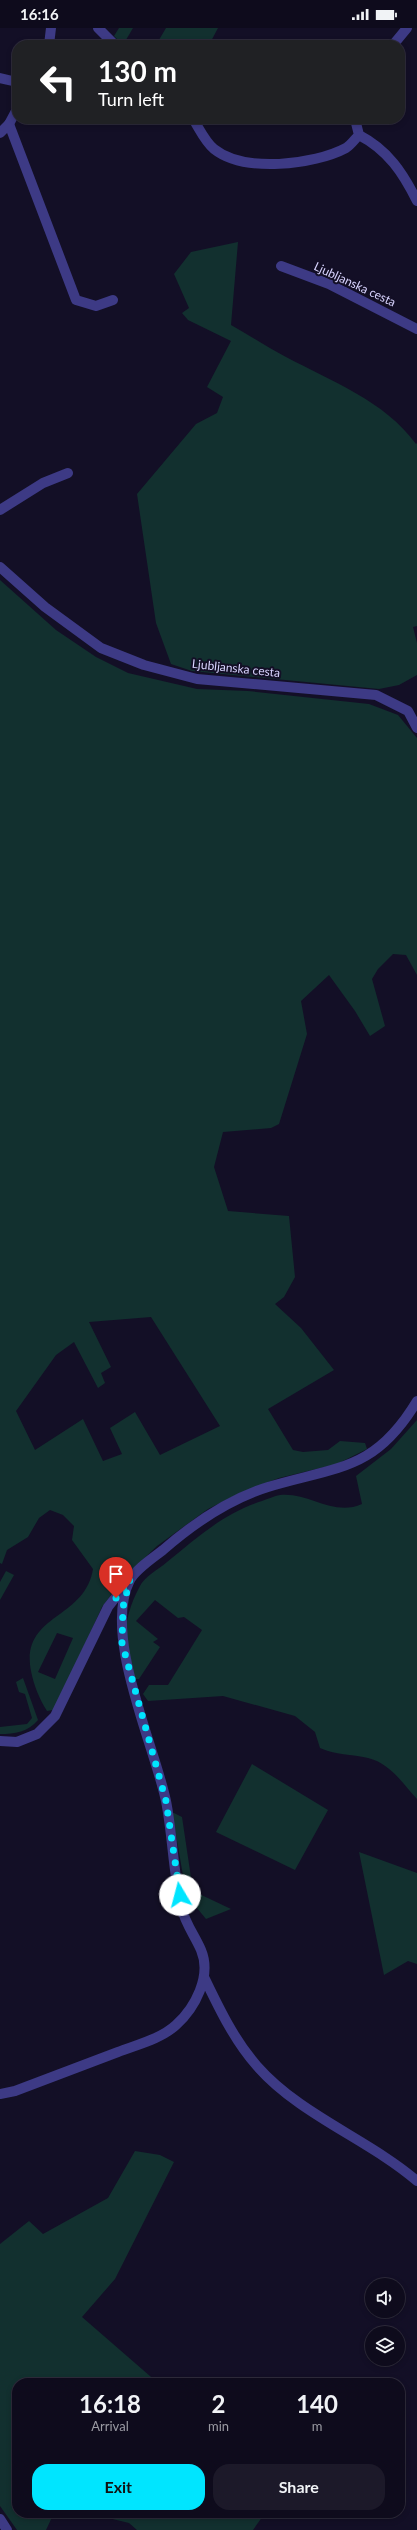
<!DOCTYPE html>
<html lang="en">
<head>
<meta charset="utf-8">
<style>
	:root { --surface:#0e0b1c; --page:#1c1929; --text:#f1f3f6; --muted:#9b9ba3; --line:#2e2b3b; --accent:#00e5ff }
	body { margin:0; font-family:Lato,sans-serif; background:var(--page); color:var(--text); height:100vh; display:flex; flex-direction:column; font-size:15px; white-space:nowrap }
	* { box-sizing:border-box; margin:0 }
	p { font-size:13px; color:var(--muted) }
	.icon { flex:none; width:22px; height:22px; fill:none; stroke:currentColor; stroke-width:2; stroke-linecap:round; stroke-linejoin:round }
	.map { position:relative; flex:1; overflow:hidden }
	.details { position:absolute; left:12px; top:2350px; width:393px; height:140px; display:flex; flex-direction:column; background:var(--surface); border-radius:16px; box-shadow:0 2px 6px #0003,0 0 0 1px var(--line) }
	.details>* { flex:none }
	.guide { position:absolute; left:12px; top:12px; width:393px; height:84px; border-radius:16px; box-shadow:0 2px 6px #0003,0 0 0 1px var(--line); background:#202124; color:#fff; overflow:hidden }
	.buttons { position:absolute; left:365px; top:2250px; display:grid; gap:8px }
	.buttons a { display:grid; place-items:center; width:40px; height:40px; border-radius:50%; background:var(--surface); box-shadow:0 2px 6px #0003,0 0 0 1px var(--line); font-size:20px }
	.pin { position:absolute; display:grid; place-items:center; width:34px; height:34px; color:#fff; margin:-41px -17px; border-radius:50% 50% 50% 0; rotate:-45deg; box-shadow:0 0 4px #0007 }
	.pin .icon { rotate:45deg }
	.me { position:absolute; width:44px; margin:-22px; rotate:352deg; stroke-linejoin:round; filter:drop-shadow(0 0 3px #0008) }
	.turn { display:flex; align-items:center; gap:14px; height:84px; padding:0 20px; font-size:18px }
	.turn .icon { width:52px; height:52px; stroke-width:2.5 }
	.turn b { display:block; font-size:28px; line-height:34px }
	.eta { display:flex; justify-content:space-evenly; align-items:center; height:68px; text-align:center }
	.eta b { font-size:24px; font-weight:700; line-height:28px }
	.action { display:flex; gap:8px; margin-top:auto; padding:8px 20px }
	.action a { flex:1; height:46px; border-radius:16px; background:var(--accent); color:#111; font-size:16px; font-weight:700; line-height:46px; text-align:center }
	.action a+a { background:var(--page); color:var(--text) }
	.status { display:flex; justify-content:space-between; align-items:center; height:28px; padding:0 20px; background:var(--surface); direction:ltr }
	.status svg { height:11px; fill:currentColor }
	.map>svg:first-child { display:block }
	.green { fill:#12302f; fill-rule:evenodd }
	.lines { fill:none; stroke-linecap:round; stroke-linejoin:round }
	.minor { stroke:#3d3a85; stroke-width:10 }
	.tertiary { stroke:#3d3a85; stroke-width:10 }
	.route { stroke:#00e5ff; stroke-width:7; stroke-dasharray:0 12.6 }
	.labels { text-anchor:middle; dominant-baseline:central; stroke-width:4; stroke-linejoin:round; paint-order:stroke }
	.street-label { font-size:12px; fill:#d9d4ff; stroke:#130f26 }
</style>
</head>
<body>
<div class="status"><b>16:16</b><svg viewBox="0 0 49 12"><path d="M0 12V9h3v3zM5 12V6h3v6zM10 12V3h3v9zM15 12V0h3v12zM26 1h20v11H26zM47 4h2v5h-2z"/></svg></div>
<div class="map">
<svg width="417" height="2502" viewBox="0 0 417 2502">
	<rect width="100%" height="100%" fill="#130f26"/>
	<path class="green" d="M119,0H133L123,17L114,8Z
		M166,0H218L209,17H156Z
		M238,214L231,297C249,307 267,319 286,329C331,353 385,373 416,416L417,415V598L413,599L417,615V647L399,657L379,661L192,643L171,636L156,595L137,466L196,396L217,385L223,369L207,359L231,313L188,292L182,285L189,280L174,246L191,224Z
		M0,552L56,602L96,629L128,645L197,661L248,663L369,676L398,687L417,710V947L406,927L393,926L378,941L372,951L385,998L370,1008L355,983L329,947L301,973L307,1006L279,1096L271,1100L223,1104L214,1139L228,1183L289,1188L295,1249L284,1269L275,1276L301,1300L334,1342L268,1381L293,1422L303,1424L328,1422L340,1413L365,1415L367,1421L337,1436L279,1450L242,1464L208,1481L157,1518L124,1550L102,1579L58,1675L53,1682L47,1683C39,1670 34,1658 31,1643C20,1586 85,1592 93,1541L72,1512L74,1498L63,1487L50,1482L39,1490L28,1509L7,1522L2,1536L0,1535ZM151,1289L220,1398L160,1427L135,1384L110,1400L122,1426L103,1433L83,1391L35,1422L16,1383L56,1327L74,1314L98,1360L105,1355L101,1345L111,1339L89,1294ZM57,1605L73,1610L55,1651L38,1644Z
		M417,1392V1771C403,1756 390,1735 368,1730C352,1726 335,1727 320,1720L315,1704L295,1688L223,1668L148,1673L143,1666L149,1657H168L202,1602L184,1589L178,1590L155,1572L136,1593L158,1611L153,1614L160,1619L139,1651H133C121,1618 123,1589 140,1558C144,1549 159,1541 167,1534C198,1509 224,1485 262,1473C268,1471 274,1468 280,1467C309,1464 333,1489 362,1476L356,1448L391,1421Z
		M6,1543L14,1547L0,1572V1554Z
		M23,1650L38,1692C28,1704 15,1706 0,1706V1699L27,1696L32,1690L25,1666L19,1664L16,1654Z
		M252,1736L328,1782L295,1842L216,1804Z
		M172,1784L182,1789L193,1863L231,1881L206,1891L197,1880L189,1882Z
		M359,1824L417,1845V1936L408,1933L384,1947Z
		M135,2123L160,2127L174,2134L115,2251L82,2289L158,2355H17V2485H54L46,2502H17L0,2478V2216L29,2193L43,2206L108,2170Z
		M88,2485H265L253,2502H137L129,2495Z"/>
	<g class="lines">
		<path class="minor" d="M98,0L115,17
			M393,17L407,0
			M0,50L17,54
			M193,91C199,100 205,114 214,121C244,145 314,137 346,120C351,117 355,111 359,107L355,91
			M9,96L76,272L96,278L113,272
			M359,107C388,122 403,145 417,173
			M281,238L329,256L417,301
			M0,482L43,455L68,445
			M0,1713L17,1714L37,1706L55,1688L108,1579L127,1555
			M204,1949C219,1980 234,2012 257,2038C300,2087 368,2111 417,2153
			M0,2066L15,2063C49,2050 84,2037 118,2024C136,2017 161,2011 176,1997C195,1980 212,1948 201,1922C195,1908 185,1895 182,1881C173,1847 173,1809 166,1773C154,1716 102,1606 130,1552C136,1541 153,1530 163,1522C194,1495 229,1471 268,1459C338,1438 375,1443 417,1373
			M0,2491L7,2502"/>
		<path class="tertiary" d="M49,17L51,0
			M0,105L9,96L17,81
			M0,539L45,579L101,620L144,637L197,651L376,667L408,683L417,700"/>
	</g>
	<g class="lines">
		<path class="route" d="M116,1570L130,1551L123,1579L122,1615L166,1773L180,1867"/>
	</g>
	<g class="labels">
		<g class="street-label">
			<text transform="translate(355 256) rotate(25)">Ljubljanska cesta</text>
			<text transform="translate(236 640) rotate(6)">Ljubljanska cesta</text>
		</g>
	</g>
</svg>
<div class="buttons">
<a><svg class="icon" aria-label="sound" viewBox="0 0 24 24"><path d="M4 9h4l5-4v14l-5-4H4zM17 9q2 3 0 6"/></svg></a>
<a><svg class="icon" aria-label="layers" viewBox="0 0 24 24"><path d="M12 4l9 5-9 5-9-5zM3 14l9 5 9-5"/></svg></a>
</div>
<div class="pin" style="left:116px;top:1570px;background:#d93025"><svg class="icon" aria-label="arrive" viewBox="0 0 24 24"><path d="M6 21V4h12l-3 4 3 4H6"/></svg></div>
<svg class="me" style="left:180px;top:1867px" viewBox="-20 -20 40 40"><circle r="19" fill="#fff"/><path d="M0-13L10 11 0 6-10 11z" fill="#00e5ff"/></svg>
<div class="guide">
<div class="turn"><svg class="icon" aria-label="left" viewBox="0 0 24 24"><path d="M17 20v-9H6M10 6l-5 5 5 5"/></svg><div><b>130 m</b>Turn left</div></div>
</div>
<section class="details">
<div class="eta">
<div><b>16:18</b><p>Arrival</p></div>
<div><b>2</b><p>min</p></div>
<div><b>140</b><p>m</p></div>
</div>
<div class="action"><a>Exit</a><a>Share</a></div>
</section>
</div>
</body>
</html>
